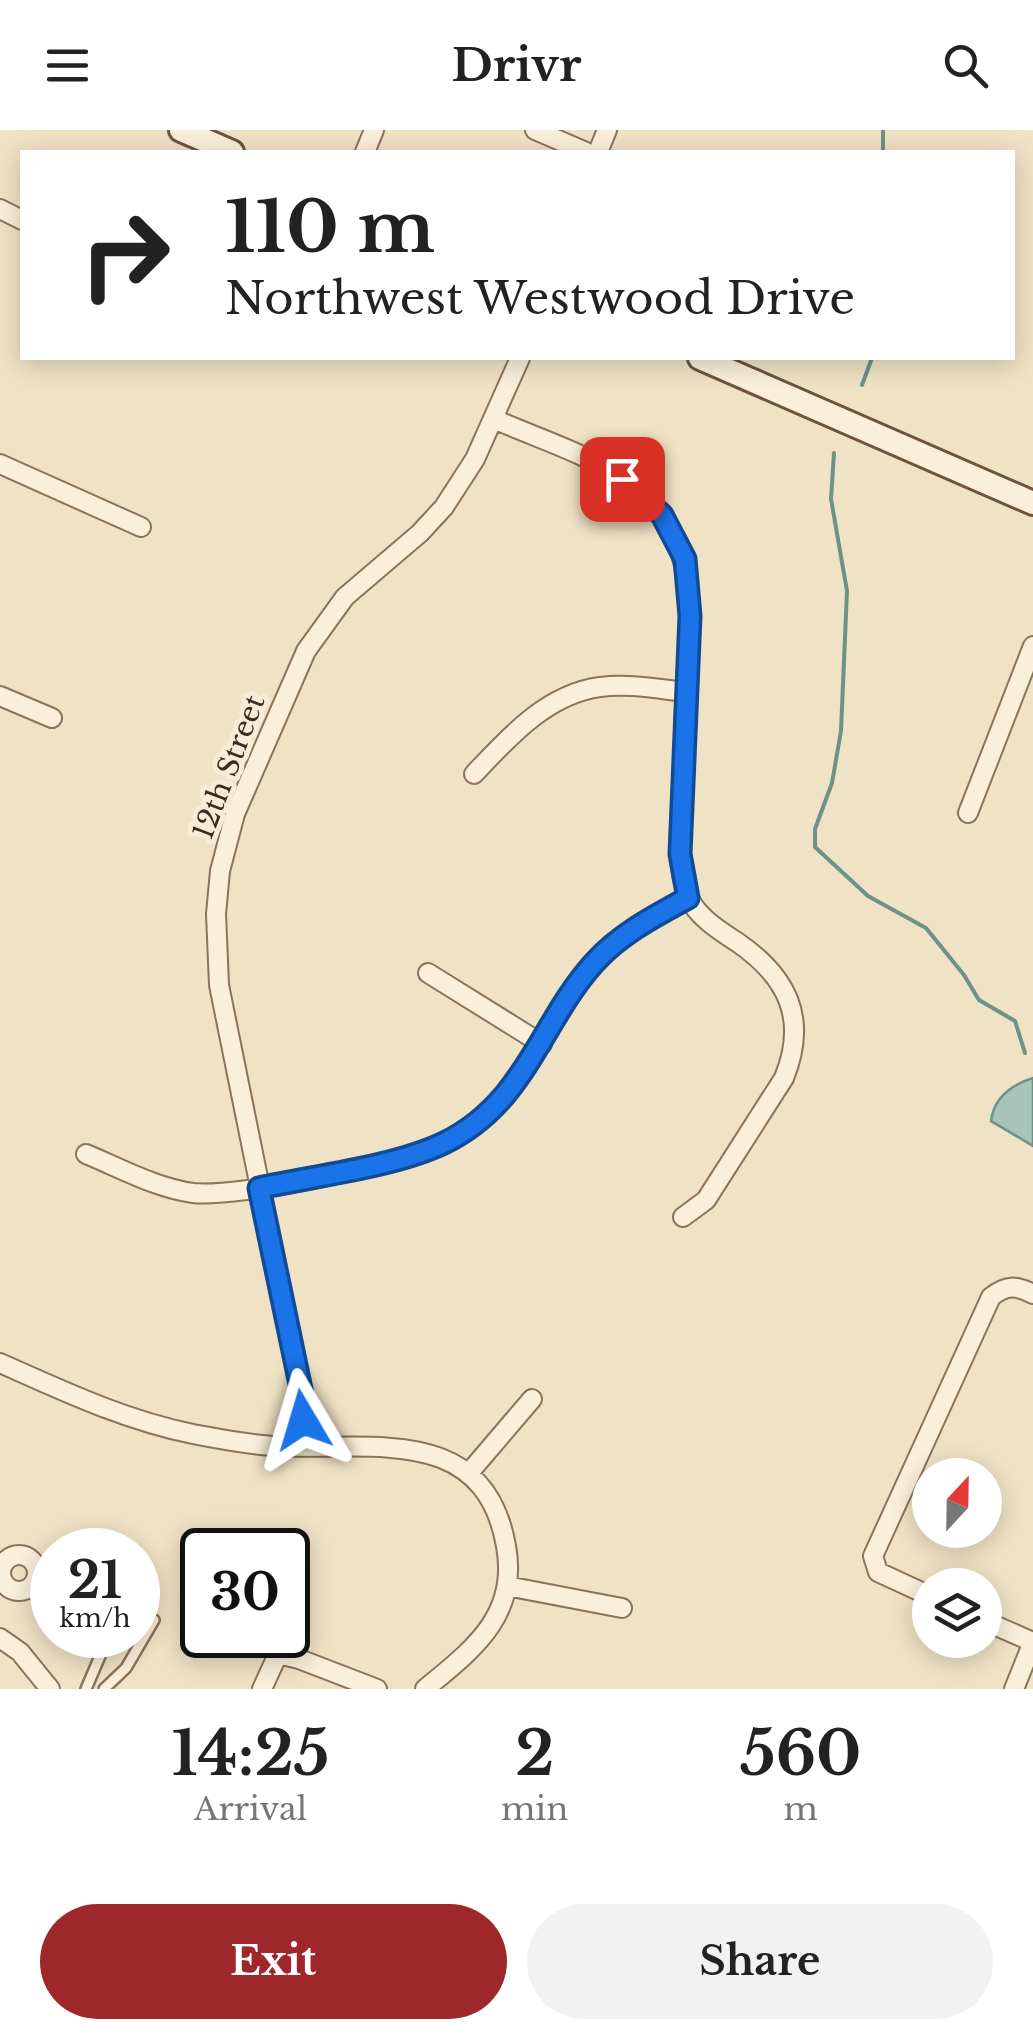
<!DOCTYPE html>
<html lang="en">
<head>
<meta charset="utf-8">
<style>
	:root { --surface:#fff; --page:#f2f2f2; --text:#222; --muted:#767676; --accent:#9e272c }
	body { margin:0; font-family:"Libre Baskerville",serif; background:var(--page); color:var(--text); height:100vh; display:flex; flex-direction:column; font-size:38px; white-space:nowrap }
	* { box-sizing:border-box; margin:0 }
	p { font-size:32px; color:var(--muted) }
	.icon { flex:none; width:55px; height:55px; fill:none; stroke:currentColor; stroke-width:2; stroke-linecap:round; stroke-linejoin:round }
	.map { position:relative; height:1559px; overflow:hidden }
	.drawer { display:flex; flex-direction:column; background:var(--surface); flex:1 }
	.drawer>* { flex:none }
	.top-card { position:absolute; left:20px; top:20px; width:995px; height:210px; border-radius:0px; box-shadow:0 5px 25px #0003; background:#fff; color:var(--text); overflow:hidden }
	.needle { width:65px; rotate:22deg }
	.tools { position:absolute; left:912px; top:1328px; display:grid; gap:20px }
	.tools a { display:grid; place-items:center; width:90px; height:90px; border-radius:50%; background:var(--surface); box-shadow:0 5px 25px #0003; font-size:50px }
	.speed { position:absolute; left:30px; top:1398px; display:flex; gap:20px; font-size:50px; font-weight:700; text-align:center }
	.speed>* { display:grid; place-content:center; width:130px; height:130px; border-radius:50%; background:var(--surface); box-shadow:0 5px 25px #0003; line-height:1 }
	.speed small { font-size:25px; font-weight:400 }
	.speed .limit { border:5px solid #111; border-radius:15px; background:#fff; color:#111 }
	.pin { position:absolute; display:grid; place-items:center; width:85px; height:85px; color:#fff; margin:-42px; border-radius:20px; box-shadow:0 5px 15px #0006 }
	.me { position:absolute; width:110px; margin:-55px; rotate:353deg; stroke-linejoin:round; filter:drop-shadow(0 0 8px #0008) }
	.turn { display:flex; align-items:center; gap:35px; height:210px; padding:0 40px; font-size:45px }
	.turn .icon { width:130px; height:130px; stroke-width:2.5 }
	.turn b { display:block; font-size:70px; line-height:85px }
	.eta { display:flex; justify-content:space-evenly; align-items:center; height:170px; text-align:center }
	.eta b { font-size:60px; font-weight:700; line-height:70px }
	.cta { display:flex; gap:20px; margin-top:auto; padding:20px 40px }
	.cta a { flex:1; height:115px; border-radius:60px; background:var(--accent); color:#fff; font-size:40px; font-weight:700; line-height:115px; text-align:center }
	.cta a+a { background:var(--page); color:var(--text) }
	header { display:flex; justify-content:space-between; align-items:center; height:130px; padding:0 40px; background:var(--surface); font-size:45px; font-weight:700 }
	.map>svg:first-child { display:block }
	.water { fill:#a7c3ba; stroke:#6d9288; stroke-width:2.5 }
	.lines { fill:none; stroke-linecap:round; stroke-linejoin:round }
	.stream { stroke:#6d9288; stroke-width:4 }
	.lane-casing { stroke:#8c735a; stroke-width:14 }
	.street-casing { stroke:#8c735a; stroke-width:22 }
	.secondary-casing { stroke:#6e543d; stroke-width:28 }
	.lane { stroke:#faefd9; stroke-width:9 }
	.street { stroke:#faefd9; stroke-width:18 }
	.secondary { stroke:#faefd9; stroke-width:22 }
	.route-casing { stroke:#114b97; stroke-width:25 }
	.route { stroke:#1a73e8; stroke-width:18 }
	.labels { text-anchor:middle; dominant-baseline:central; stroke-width:10; stroke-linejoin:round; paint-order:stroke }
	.street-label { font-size:28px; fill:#3c2c1e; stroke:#f7ecd5 }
</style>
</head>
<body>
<header><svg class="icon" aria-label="menu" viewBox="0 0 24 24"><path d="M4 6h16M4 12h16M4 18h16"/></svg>Drivr<svg class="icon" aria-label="search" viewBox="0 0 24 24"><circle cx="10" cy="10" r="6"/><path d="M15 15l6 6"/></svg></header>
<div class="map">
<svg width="1033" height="1559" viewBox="0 0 1033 1559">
	<rect width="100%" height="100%" fill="#f0e2c5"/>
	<path class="water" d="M1033,948V1016L991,991C994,967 1011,955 1033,948Z"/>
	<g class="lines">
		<path class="stream" d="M883,0V22
			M862,255L872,228
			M834,323L831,369L847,461L841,601L832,653L815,699V717L868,766L926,798L964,845L979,870L1015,891L1025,923"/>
		<defs>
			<path id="lane" d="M86,1559L109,1505
				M104,1559L126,1538L154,1490"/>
			<path id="street" d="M535,0L586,22
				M365,22L374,0
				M598,22L607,0
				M0,79L22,90
				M494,289C536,308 587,323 624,350C700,406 691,470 686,555C684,588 684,621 683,653C682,689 674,732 688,766C696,786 720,801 737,812C788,847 808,889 784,948L706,1070L683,1087
				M0,334L141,397
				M0,566L52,588
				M474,644C509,607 547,564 600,557C628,553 658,559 686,562
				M968,683L1033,516
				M428,843L542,914
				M86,1024C120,1038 156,1058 193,1063C239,1068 404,1033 446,1012C468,1001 489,983 505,965C541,925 558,871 595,832C621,804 655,786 688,768
				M0,1233C63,1261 124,1290 193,1304C220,1309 248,1315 276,1316C368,1322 484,1291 506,1416C519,1486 472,1520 425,1559
				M304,1316L302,1265L219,855L216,784L220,741L235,684L306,521L345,467L420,403L444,377L475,329L520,228
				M468,1344L532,1269
				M1 1443a18 18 0 1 1 36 0a18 18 0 1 1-36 0Z
				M507,1456L622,1478
				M930,1466L878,1442L873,1426L991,1167C1006,1155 1016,1155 1033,1164
				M985,1491L1033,1512
				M0,1508L20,1522L50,1559
				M262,1559L278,1524L299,1529L377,1559
				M1014,1559L1033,1512"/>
			<path id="secondary" d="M181,0L232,22
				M700,228L1033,373"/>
		</defs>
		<use href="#lane" class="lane-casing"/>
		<use href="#street" class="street-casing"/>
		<use href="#secondary" class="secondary-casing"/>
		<use href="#lane" class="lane"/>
		<use href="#street" class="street"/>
		<use href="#secondary" class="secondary"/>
	</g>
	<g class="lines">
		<defs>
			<path id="route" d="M303,1290L302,1264L259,1058C314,1046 394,1037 444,1013C526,973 540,893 594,833C620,804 655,786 688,768L680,724L690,486L685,429L662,385L622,349"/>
		</defs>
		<use href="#route" class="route-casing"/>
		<use href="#route" class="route"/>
	</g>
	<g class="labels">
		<g class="street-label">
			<text transform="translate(229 637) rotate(-69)">12th Street</text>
		</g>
	</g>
</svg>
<div class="tools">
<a><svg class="needle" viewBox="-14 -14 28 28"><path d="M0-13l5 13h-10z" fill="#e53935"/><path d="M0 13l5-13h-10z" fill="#767676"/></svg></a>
<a><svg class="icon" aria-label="layers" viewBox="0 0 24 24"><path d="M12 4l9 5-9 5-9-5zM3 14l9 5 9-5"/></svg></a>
</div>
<div class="speed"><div>21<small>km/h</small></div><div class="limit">30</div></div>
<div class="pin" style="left:622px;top:349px;background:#d93025"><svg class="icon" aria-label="arrive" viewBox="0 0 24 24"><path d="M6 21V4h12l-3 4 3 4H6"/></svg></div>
<svg class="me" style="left:303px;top:1290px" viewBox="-20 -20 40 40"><path d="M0-17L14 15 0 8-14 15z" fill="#1a73e8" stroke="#fff" stroke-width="4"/></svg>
<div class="top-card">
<div class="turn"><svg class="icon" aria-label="right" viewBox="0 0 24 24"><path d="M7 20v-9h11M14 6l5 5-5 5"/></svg><div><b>110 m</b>Northwest Westwood Drive</div></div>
</div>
</div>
<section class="drawer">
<div class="eta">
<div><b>14:25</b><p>Arrival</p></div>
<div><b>2</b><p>min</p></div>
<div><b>560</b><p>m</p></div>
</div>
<div class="cta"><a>Exit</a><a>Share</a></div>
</section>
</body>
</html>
